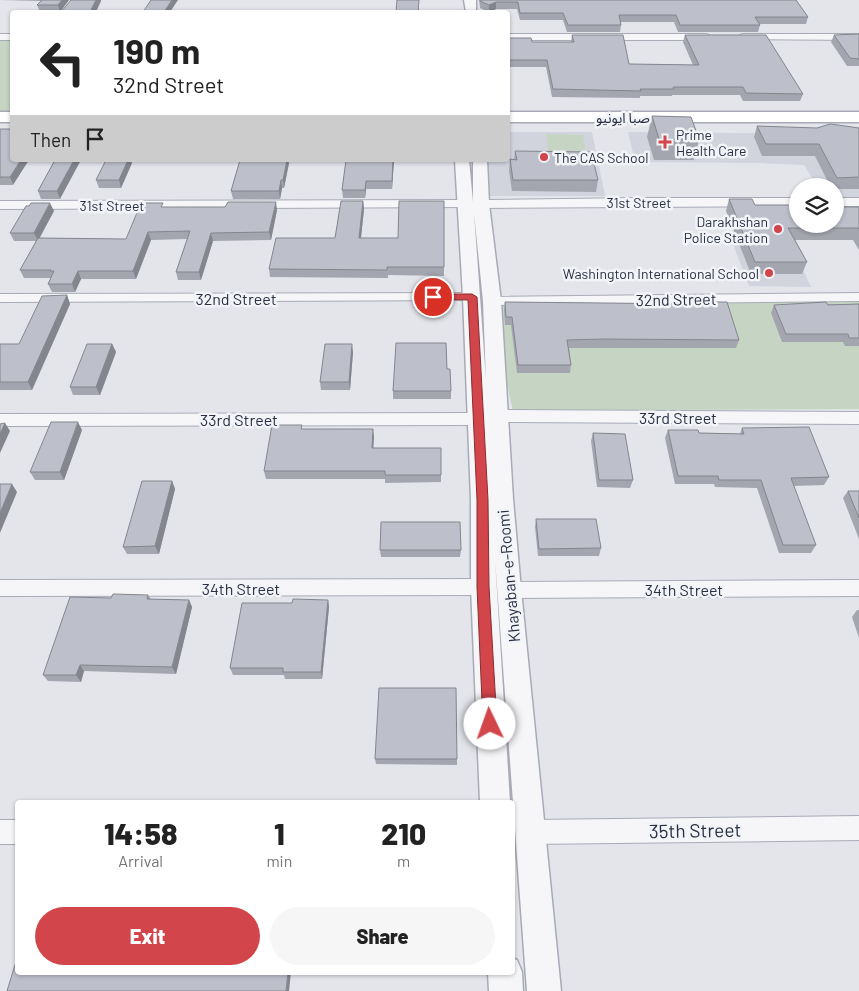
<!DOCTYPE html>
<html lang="en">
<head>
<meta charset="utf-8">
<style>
	:root { --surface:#fff; --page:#f6f6f6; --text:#222; --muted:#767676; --accent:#d2454a }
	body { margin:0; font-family:Barlow,"Noto Sans Arabic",sans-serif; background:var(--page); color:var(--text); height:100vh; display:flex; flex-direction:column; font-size:19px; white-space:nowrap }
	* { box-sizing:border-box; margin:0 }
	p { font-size:16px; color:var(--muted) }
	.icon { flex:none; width:28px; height:28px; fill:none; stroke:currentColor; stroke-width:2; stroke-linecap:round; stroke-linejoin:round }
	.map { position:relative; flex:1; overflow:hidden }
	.sheet { position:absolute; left:15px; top:800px; width:500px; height:175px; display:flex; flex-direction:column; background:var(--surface); border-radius:5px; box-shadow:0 1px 4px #0004 }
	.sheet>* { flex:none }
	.hud { position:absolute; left:10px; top:10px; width:500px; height:152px; border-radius:5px; box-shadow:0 1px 4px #0004; background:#fff; color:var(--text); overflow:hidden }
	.fabs { position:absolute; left:789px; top:178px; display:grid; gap:10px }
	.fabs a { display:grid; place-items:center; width:55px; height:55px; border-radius:50%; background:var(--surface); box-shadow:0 1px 4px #0004; font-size:25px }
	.pin { position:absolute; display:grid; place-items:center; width:42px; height:42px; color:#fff; margin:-21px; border:2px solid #fff; border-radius:50%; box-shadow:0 1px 5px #0007 }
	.me { position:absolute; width:55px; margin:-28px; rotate:357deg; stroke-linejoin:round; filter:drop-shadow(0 0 4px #0008) }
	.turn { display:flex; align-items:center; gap:18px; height:105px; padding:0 20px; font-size:22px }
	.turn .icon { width:65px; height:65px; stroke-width:2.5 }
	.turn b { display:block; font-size:35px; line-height:42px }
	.then { display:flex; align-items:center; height:48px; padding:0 20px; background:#0003; gap:10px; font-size:19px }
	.eta { display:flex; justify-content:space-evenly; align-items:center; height:85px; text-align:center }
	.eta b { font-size:30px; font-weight:800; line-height:35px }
	.action { display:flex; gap:10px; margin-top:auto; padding:10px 20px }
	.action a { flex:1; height:58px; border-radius:30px; background:var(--accent); color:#fff; font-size:20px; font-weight:800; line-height:58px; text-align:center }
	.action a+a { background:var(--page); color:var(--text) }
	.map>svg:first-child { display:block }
	.built { fill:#d1d4dd }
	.green { fill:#c6d5c3 }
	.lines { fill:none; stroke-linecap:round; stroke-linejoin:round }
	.minor-casing { stroke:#a8abb6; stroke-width:2 }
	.tertiary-casing { stroke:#a8abb6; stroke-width:3 }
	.secondary-casing { stroke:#a8abb6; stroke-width:3 }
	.minor { fill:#f6f6f9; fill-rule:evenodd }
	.tertiary { fill:#f6f6f9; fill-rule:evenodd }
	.secondary { fill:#fff; fill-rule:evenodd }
	.wall { fill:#a3a5af }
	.shaded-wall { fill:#84868e }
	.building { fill:#bdc0cb; stroke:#84868e }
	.route { fill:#d2454a; stroke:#882d30 }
	.poi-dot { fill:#d2454a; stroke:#f2f4f8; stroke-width:2 }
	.labels { text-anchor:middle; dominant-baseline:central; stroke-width:5; stroke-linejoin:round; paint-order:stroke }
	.far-street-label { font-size:14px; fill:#2a3044; stroke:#f2f4f8 }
	.far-poi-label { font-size:14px; fill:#2a3044; stroke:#f2f4f8; text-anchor:start }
	.street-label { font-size:16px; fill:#2a3044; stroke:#f2f4f8 }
	.near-street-label { font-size:19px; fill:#2a3044; stroke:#f2f4f8 }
</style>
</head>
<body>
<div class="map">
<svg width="859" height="991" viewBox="0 0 859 991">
	<rect width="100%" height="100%" fill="#e3e5eb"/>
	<path class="built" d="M508,132H592L605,196H489L487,160H508Z
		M628,132L859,134V198L835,197V186H817L804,165L758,163L635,162Z
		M791,243L811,287L749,286L733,244Z"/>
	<path class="green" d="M0,39H12V112H0Z
		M546,134L583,135L587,160L549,159Z
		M859,301V409L513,411L505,375L500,305Z"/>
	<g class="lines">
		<defs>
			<path id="minor" d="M0,34H12V40H0Z
				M508,34H707L712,37L707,40H508Z
				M743,34H859V40L740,39V35Z
				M637,198H798V206L481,208L475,204L481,200Z
				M835,198H859V206H835Z
				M464,200L468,201L470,204L468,207L0,209V201Z
				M472,293L477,294L479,297L477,300L0,302V294Z
				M859,293V301L492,305L487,304L485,301L487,298L492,297Z
				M497,410L859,412V424L497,422L491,420L489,416L491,412Z
				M478,413L484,415L486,419L484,423L478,425L0,426V414Z
				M483,579L490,581L493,587L490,593L483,595L0,596V580Z
				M859,580V596L509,598L502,596L499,590L502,584L509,582Z
				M859,816V840L531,844L523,840L519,832L523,824L531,820Z
				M0,820H18V844H0Z"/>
			<path id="tertiary" d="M464,0H476V12H466Z
				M455,160H469L473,202V160H487L489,204L501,301L513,499L521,590L561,991H527L495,559L510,802H480L471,587V500L463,297ZM474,213L483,301L486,380Z
				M512,958L517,960L522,972L523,991H489L488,972H512Z"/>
			<path id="secondary" d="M0,112H12V122H0Z
				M508,112H859V122H508Z"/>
		</defs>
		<use href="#minor" class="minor-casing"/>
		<use href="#tertiary" class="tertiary-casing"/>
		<use href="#secondary" class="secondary-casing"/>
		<use href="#minor" class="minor"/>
		<use href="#tertiary" class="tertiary"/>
		<use href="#secondary" class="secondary"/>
	</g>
	<path class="wall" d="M0,0H69L60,12H40L37,5L41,1Z
		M479,0H796L808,17L806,24H759L760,25L758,32H678L674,22H621V25L620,32H567L563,20H520L517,9H496L489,12L480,8Z
		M859,34V66H847L831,42L834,35Z
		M572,35L629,64L693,65L683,42L685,35L803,94L800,101H743L740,95H672V96H640V98L552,97L546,67H508V38L532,42H571Z
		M652,116L699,139L694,160H654L647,137Z
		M757,126L817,128H859V189H835V186H830L815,156H762L754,137Z
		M0,129L13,185H0Z
		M515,151L598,180L596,192L512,191L509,171L510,159L514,160Z
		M55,160L60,199H41L38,191Z
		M240,160H289V163L284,188H282L280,199H233L231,191Z
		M346,160H394L392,189H366L365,198H343L342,190Z
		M132,163L121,188H99L96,180Z
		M729,199L755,205L859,207V250L853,240H795L807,262L802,274H751L726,211Z
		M363,201L364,209L361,238H398L444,201V276L388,275V278L270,277L269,269L335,238Z
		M164,207L277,210L271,240L213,241L201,280H178L176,272L187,239L151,240L136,279H81L75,292H52L48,284L51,278H24L20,270L36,241H14L10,233L54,211L39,238L126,239Z
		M67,295L70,304L32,390H0V344H19Z
		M505,302L701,304L702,302L739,340L736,348H569L571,365L570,373H517L511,325H505L504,310Z
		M859,304V346H845L843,342H782L771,313L774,305Z
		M112,344L116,352L100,395H73L70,387Z
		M353,352L350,390H321L320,382Z
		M447,369L451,391V399H393V391Z
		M742,428L829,477L824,485L793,486L816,545L811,553H779L757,488L715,487L714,484H675L665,438L668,430L699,433L740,434Z
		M303,429H373V448H441V482L385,483V479H266L264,471Z
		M82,430L64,480H35L30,472Z
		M593,433L633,480L630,488L597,487L591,441Z
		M172,481L175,489L159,554H127L123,547Z
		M848,491H859V539L843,498Z
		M536,519L601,548L599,556H538L535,527Z
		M380,550H461L460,557H381Z
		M148,595L151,599L189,600L192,607L176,674L84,671L81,682L48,681L43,675L111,598Z
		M328,600L329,607L322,679H285L284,675H233L230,668L292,603Z
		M857,610H859V638L852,617Z
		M375,759H457V765L376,764Z"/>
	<path class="shaded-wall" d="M62,0H69L60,12L58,5Z
		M96,0H101V1L96,12H88Z
		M172,0H178L170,12H164Z
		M496,2V9L489,12V5Z
		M21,160H29L13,185L10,177Z
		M74,160H81L60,199L57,191Z
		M128,160H131L132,163L121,188L119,180Z
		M287,160H289V163L284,188L283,180Z
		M393,160H394L392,189V181Z
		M281,180L282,188L280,199L279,191Z
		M366,181V189L365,198V190Z
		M363,201L364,209L360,246L359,238Z
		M276,202L277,210L271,240L269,232Z
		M50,203L54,211L38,241L34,233Z
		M148,232L151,240L136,279L133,271Z
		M211,233L213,241L201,280L199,272Z
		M78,271L81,279L75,292L72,284Z
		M67,295L70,304L32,390L28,382Z
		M112,344L116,352L100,395L96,387Z
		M352,344L353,352L350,390L349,382Z
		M78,422L82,430L64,480L60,472Z
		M5,423L10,431L0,453V434Z
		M373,429L374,437L373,456L372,448Z
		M172,481L175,489L159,554L155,546Z
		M12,484L17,492L0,533V513Z
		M189,600L192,607L176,674L172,667Z
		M328,600L329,607L322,679L321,672Z
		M80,665L84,671L81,682L76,675Z
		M288,972H291L289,991H286Z"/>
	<path class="building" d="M42,0H62L58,5H37Z
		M71,0H96L90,12H61Z
		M151,0H172L164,12H143Z
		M397,0H419L418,12H396Z
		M480,0H796L808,17H755L760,25H680L676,15H619L621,25H568L563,13H520L518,2H496L489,5L480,1Z
		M859,34V59L850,58L834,35Z
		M572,35H623L629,64L699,65L685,35H766L803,94L746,93L743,87H673L674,89H640L641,91L553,89L547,60H508V38H531L532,42H574Z
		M652,116L691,117L699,139H659Z
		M830,124L838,125L859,128V177L837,178L819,144H766L757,126L817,128Z
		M0,129H12V160H21L10,177H0Z
		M515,151L591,152L598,180H513L510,159L517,160Z
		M55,160H74L57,191H38Z
		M106,160H128L119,180H96Z
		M240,160H287L283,180H281L279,191H231Z
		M346,160H393L392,181H366L365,190H342Z
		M729,199H752L755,205H798V224H835V206L836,207H859V229L858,228H788L807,262H755Z
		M341,201H363L359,238H398L399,201H444V267H387V270L269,269L276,238H335Z
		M228,202H276L269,232L211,233L199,272H176L190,231L148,232L133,271H78L72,284H48L54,271H50L51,270H20L38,238L126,239L141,203H163L161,207H225Z
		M31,203H50L34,233H10L26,206H29Z
		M67,295L28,382H0V344H19L42,296Z
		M505,302L703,304L702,302H727L739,340L604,339L567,340L571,365H518L512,317H506Z
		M826,302L828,305L859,304V338H849L848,334H786L774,305Z
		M396,343H446L447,369H450L451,391H393Z
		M87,344H112L96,387H70Z
		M325,344H352L349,382H320Z
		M51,422H78L60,472H30Z
		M5,423L0,434V424Z
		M272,425H302L301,429H373L372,448H441V475H385V471H264Z
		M809,427L829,477L791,478L816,545H783L761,480H719L718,476H678L668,430H698L699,433L744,434L742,428Z
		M593,433L625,434L633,480H599Z
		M142,481H172L155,546L123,547Z
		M0,484H12L0,513Z
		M848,491H859V518Z
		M536,519H596L601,548L539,549Z
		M381,522H460L461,550H380Z
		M113,594L148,595L147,599L189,600L172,667L80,665L76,675H43L70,597L111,598Z
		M293,599L328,600L321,672H283V668H230L242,603H292Z
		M379,688H456L457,759H375Z
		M18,955V972H288L286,991H7Z"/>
	<path class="route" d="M433,294H472L477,297L488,500L489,587L497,724L495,729L490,731L485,729L483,724L477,587V500L468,300L430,299V295Z"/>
	<g class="poi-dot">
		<path d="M662.5 134.5h5v5h5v5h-5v5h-5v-5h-5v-5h5z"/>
		<circle cx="544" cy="157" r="5"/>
		<circle cx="778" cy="229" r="5"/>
		<circle cx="769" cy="273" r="5"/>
	</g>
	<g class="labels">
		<g class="far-street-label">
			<text x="623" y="117">صبا ایونیو</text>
			<text x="639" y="202">31st Street</text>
			<text x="112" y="205">31st Street</text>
		</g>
		<g class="far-poi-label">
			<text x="676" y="134">Prime<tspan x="676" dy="16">Health Care</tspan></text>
			<text x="554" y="157">The CAS School</text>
			<text x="768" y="221" text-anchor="end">Darakhshan<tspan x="768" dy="16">Police Station</tspan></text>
			<text x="759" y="273" text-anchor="end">Washington International School</text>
		</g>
		<g class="street-label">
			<text x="236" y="298">32nd Street</text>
			<text transform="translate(676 299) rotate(-1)">32nd Street</text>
			<text x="678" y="417">33rd Street</text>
			<text x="239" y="419">33rd Street</text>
			<text transform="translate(508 576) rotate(-95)">Khayaban-e-Roomi</text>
			<text x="241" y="588">34th Street</text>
			<text x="684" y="589">34th Street</text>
		</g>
		<g class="near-street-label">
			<text transform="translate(695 830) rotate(-1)">35th Street</text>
		</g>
	</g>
</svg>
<div class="fabs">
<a><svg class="icon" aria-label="layers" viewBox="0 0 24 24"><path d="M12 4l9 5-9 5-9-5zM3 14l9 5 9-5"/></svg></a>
</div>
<div class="pin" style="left:433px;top:297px;background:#d93025"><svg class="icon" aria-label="arrive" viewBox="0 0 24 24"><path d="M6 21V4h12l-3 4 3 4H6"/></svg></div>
<svg class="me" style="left:490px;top:724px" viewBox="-20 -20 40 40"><circle r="19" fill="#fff"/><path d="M0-13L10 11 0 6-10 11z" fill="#d2454a"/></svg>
<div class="hud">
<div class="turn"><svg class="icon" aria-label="left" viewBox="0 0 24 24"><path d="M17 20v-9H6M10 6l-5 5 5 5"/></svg><div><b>190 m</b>32nd Street</div></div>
<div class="then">Then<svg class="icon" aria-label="arrive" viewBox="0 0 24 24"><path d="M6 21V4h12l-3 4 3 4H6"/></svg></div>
</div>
<section class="sheet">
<div class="eta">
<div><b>14:58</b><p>Arrival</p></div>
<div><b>1</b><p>min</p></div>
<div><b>210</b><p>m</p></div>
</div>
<div class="action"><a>Exit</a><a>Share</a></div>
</section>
</div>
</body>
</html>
